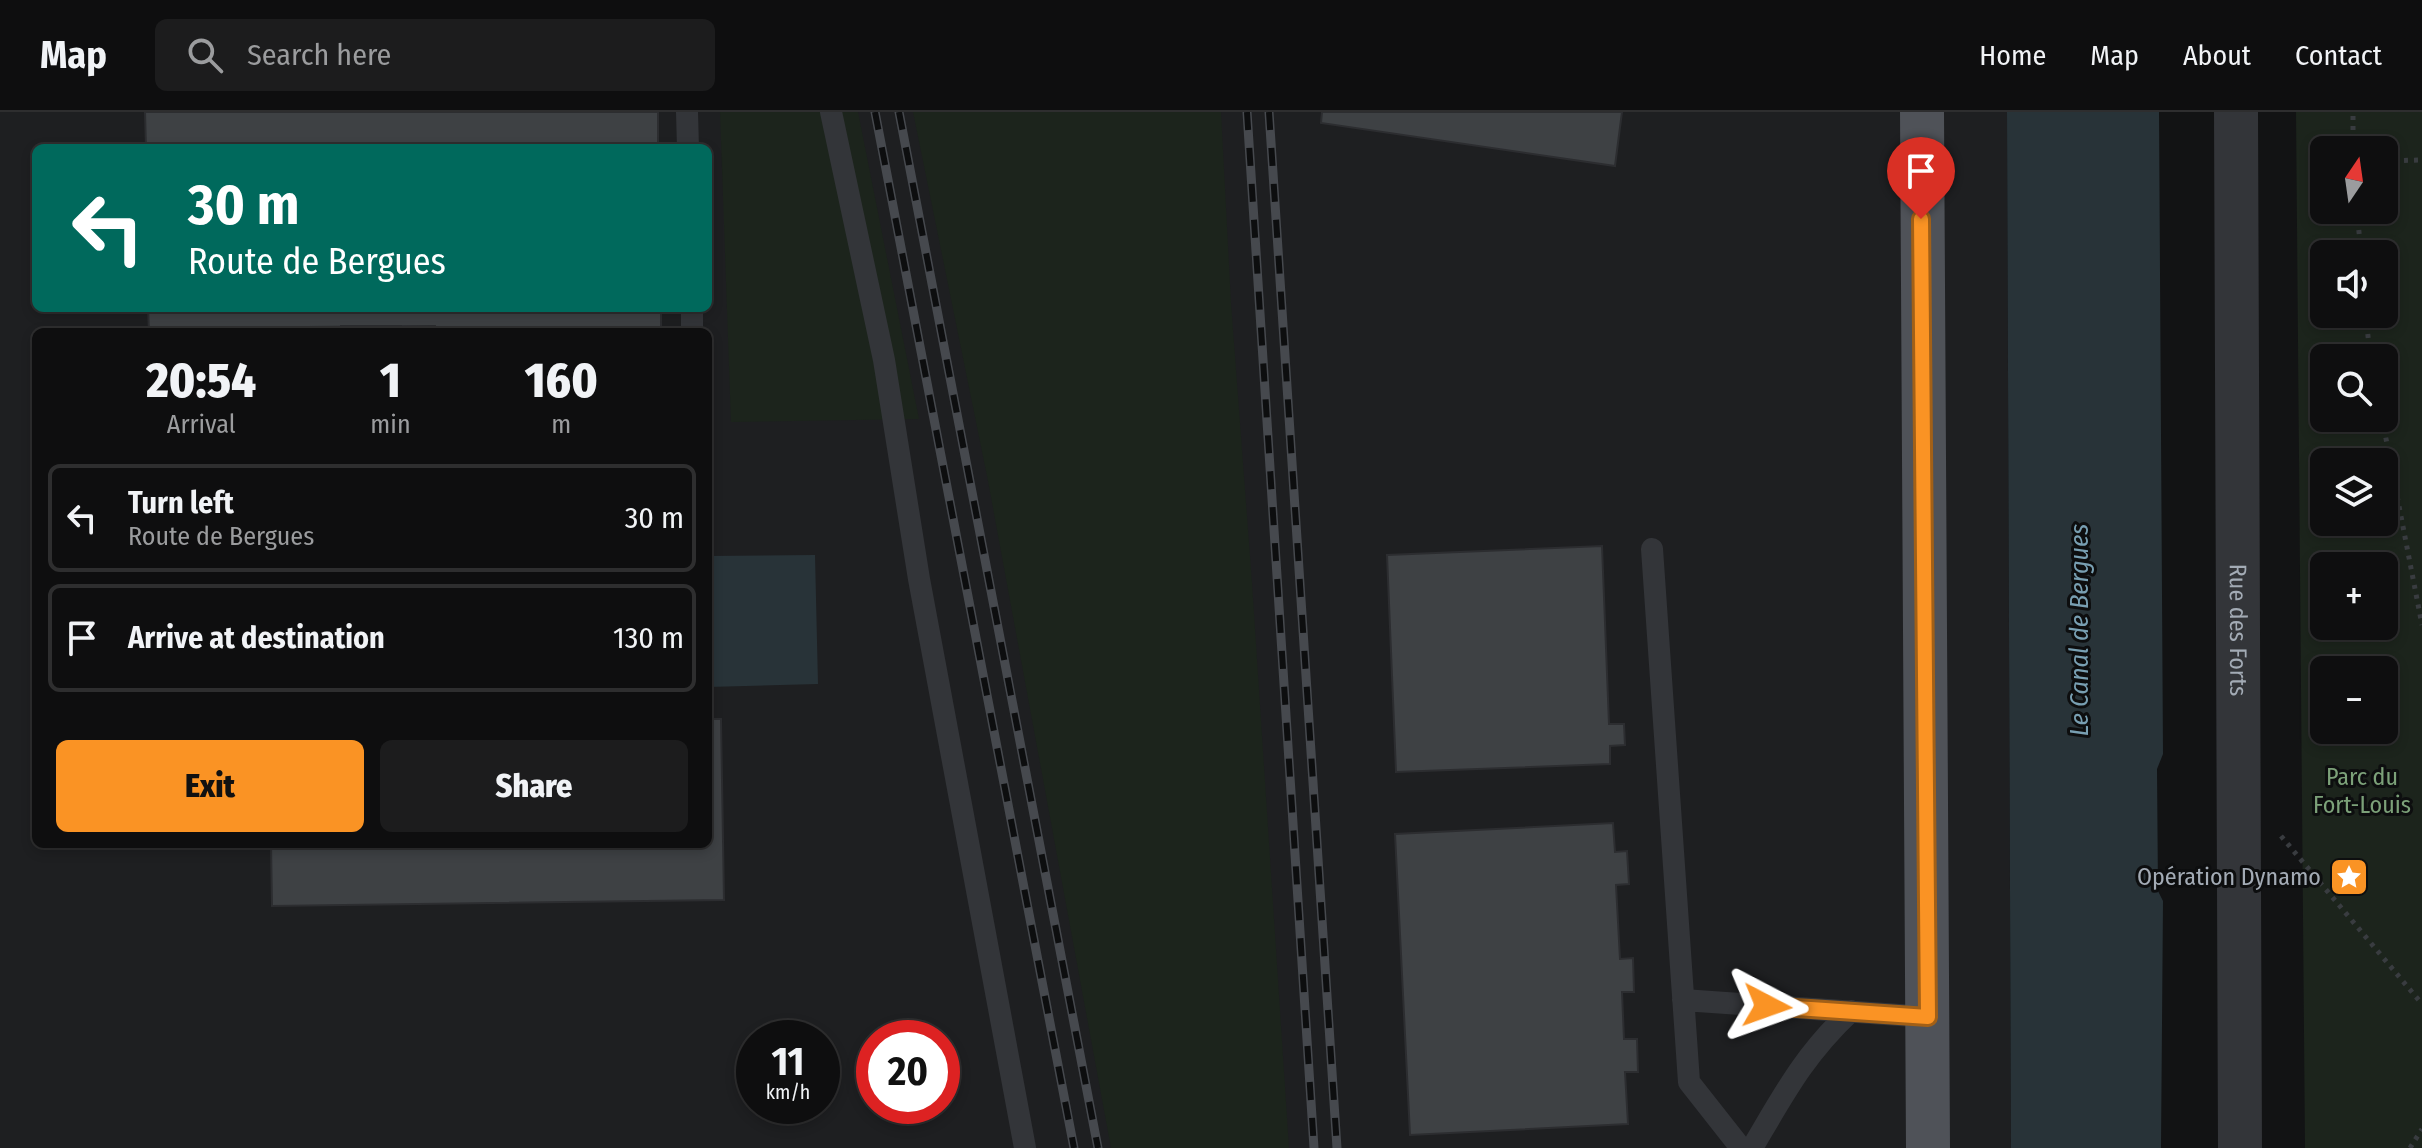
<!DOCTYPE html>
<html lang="en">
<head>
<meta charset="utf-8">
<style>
	:root { --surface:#0e0e0f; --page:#1c1c1d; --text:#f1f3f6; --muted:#9b9c9e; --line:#2e2e2f; --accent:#fa9324 }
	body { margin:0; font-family:"Fira Sans Condensed",sans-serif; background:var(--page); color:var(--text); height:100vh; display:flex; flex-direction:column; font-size:30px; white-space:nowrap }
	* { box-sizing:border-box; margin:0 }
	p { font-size:26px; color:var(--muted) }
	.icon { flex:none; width:44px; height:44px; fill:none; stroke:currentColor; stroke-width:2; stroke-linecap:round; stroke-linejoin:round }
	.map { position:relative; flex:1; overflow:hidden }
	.sheet { position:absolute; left:32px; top:216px; width:680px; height:520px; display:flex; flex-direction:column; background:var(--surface); border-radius:12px; box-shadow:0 4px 12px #0003,0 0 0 2px var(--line) }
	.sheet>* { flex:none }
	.top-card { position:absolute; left:32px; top:32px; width:680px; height:168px; border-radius:12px; box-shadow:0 4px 12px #0003,0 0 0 2px var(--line); background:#00695c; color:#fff; overflow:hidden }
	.needle { width:52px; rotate:13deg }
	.tools { position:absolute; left:2310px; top:24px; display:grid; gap:16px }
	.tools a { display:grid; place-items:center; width:88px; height:88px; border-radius:12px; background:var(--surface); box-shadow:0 4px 12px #0003,0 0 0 2px var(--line); font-size:40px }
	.speed { position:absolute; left:736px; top:908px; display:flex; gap:16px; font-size:40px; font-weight:700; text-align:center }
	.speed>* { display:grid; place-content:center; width:104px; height:104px; border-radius:50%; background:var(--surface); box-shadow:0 4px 12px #0003,0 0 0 2px var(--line); line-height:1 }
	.speed small { font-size:20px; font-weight:400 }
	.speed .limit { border:12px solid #d22; background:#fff; color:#111 }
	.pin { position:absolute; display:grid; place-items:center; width:68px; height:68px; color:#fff; margin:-82px -34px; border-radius:50% 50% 50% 0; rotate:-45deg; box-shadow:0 0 8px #0007 }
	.pin .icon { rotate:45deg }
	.me { position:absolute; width:88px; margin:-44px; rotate:94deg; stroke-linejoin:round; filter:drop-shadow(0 0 6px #0008) }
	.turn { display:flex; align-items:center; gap:28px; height:168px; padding:0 24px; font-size:36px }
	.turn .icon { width:104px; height:104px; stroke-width:2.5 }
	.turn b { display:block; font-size:56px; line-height:68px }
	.eta { display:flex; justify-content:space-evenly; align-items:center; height:136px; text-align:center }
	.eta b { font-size:48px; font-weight:800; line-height:56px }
	.primary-button { display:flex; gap:16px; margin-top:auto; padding:16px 24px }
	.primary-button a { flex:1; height:92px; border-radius:12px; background:var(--accent); color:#111; font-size:32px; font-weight:800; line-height:92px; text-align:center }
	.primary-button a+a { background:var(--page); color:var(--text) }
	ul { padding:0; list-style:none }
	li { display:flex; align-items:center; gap:24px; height:108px; margin:0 16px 12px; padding:0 8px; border:4px solid var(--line); border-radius:12px }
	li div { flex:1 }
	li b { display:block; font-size:30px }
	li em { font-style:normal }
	header { display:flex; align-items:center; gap:48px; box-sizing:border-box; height:112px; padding:0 40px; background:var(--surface); border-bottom:2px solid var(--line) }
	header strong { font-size:38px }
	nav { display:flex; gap:44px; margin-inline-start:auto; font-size:28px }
	.search { width:560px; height:72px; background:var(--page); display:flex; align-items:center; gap:20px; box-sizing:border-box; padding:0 28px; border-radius:12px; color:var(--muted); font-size:30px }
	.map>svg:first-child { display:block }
	.built { fill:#1e1f21; fill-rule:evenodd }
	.green { fill:#1c241c; fill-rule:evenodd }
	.water { fill:#283338 }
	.building { fill:#3e4144; stroke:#2c2d30; stroke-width:2 }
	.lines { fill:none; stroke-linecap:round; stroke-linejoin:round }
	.path { stroke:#393c40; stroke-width:5; stroke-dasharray:4 6; stroke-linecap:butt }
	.lane { stroke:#333539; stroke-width:22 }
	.street { stroke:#333539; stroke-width:44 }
	.primary { stroke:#4f5258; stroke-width:44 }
	.rail-casing { stroke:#46494e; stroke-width:9 }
	.rail { stroke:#0d0e0f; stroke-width:6; stroke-dasharray:18; stroke-linecap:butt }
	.route-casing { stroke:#a26017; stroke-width:20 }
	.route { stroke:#fa9324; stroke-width:14 }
	.labels { text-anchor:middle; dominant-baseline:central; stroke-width:6; stroke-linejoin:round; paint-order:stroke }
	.street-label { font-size:24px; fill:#a3abb5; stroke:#0d0e0f }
	.park-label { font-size:24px; fill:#7ca179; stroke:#0d0e0f }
	.poi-label { font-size:24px; fill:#a3abb5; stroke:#0d0e0f; text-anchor:end }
	.water-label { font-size:26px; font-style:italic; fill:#789fb2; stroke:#0d0e0f }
</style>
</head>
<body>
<header>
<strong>Map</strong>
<div class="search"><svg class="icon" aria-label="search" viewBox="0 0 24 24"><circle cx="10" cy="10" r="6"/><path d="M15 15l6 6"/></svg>Search here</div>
<nav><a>Home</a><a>Map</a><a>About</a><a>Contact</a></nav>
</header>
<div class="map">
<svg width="2422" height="1036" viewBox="0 0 2422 1036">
	<rect width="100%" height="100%" fill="#121314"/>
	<path class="built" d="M0,0H2007L2011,1036H0ZM36,36H708V196H36ZM36,220H708V732H36ZM754,926H822V994H754ZM874,926H942V994H874Z"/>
	<path class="green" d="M720,0H858L919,307L731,310Z
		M913,0H1221L1231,191L1252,471L1289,1036H1111L988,369Z
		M2296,0H2422V1036H2305ZM2324,38H2384V98H2324ZM2324,142H2384V202H2324ZM2324,246H2384V306H2324ZM2324,350H2384V410H2324ZM2324,454H2384V514H2324ZM2324,558H2384V618H2324Z"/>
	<path class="water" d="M2007,0H2159L2163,642L2157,657L2158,779L2163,789L2161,1036H2011Z
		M815,443L818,572L708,575V444Z"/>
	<path class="building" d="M145,0H658V36H146Z
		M1322,0H1622L1615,54L1321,11Z
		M148,196H661V220H436L435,214L307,215V220H149Z
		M341,214H401V220H341Z
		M1602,434L1609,612H1624L1625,633L1610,634V652L1396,660L1387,443Z
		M708,607H721L724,788L272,794L271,732H708Z
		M1613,711L1615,740L1627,739L1629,772L1616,773L1620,847L1633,846L1634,880H1622L1624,927H1637L1638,960H1625L1628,1012L1410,1023L1395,722Z"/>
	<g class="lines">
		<path class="path" d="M2353,38V0
			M2384,49L2422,48
			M2357,98L2361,142
			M2366,202L2370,246
			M2382,306L2422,513
			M2281,724L2422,892
			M2410,1036L2422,1017"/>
		<path class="lane" d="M687,0L688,36
			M831,0L884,248L919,467L1025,1036
			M692,196V220
			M1652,437L1689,970L1741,1036
			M1683,888L1928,905
			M1752,1036C1784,982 1804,943 1851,899"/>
		<path class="street" id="s1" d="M2236,0L2240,1036"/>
		<path class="primary" d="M1922,0L1928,1036"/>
		<defs>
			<path id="rail" d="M875,0L1074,1036
				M899,0L1098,1036
				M1247,0L1314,1036
				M1269,0L1337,1036"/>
		</defs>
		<use href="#rail" class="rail-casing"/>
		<use href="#rail" class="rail"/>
	</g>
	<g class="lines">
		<defs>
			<path id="route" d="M1767,894L1928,905L1921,107"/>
		</defs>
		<use href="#route" class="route-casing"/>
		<use href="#route" class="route"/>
	</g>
	<defs>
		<symbol id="sight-square" viewBox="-11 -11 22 22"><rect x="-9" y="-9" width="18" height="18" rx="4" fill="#fa9324" stroke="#0d0e0f"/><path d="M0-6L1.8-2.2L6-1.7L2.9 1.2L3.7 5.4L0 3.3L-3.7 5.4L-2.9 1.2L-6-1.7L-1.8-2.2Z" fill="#fff"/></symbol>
	</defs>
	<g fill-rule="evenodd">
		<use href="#sight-square" x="2327" y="743" width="44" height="44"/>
	</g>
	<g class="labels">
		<g class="street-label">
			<text stroke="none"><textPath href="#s1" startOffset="518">Rue des Forts</textPath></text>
		</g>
		<g class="park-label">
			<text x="2362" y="665">Parc du<tspan x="2362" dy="28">Fort-Louis</tspan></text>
		</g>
		<g class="poi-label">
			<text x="2321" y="765">Opération Dynamo</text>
		</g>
		<g class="water-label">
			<text transform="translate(2079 518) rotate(-90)">Le Canal de Bergues</text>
		</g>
	</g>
</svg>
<div class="tools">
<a><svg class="needle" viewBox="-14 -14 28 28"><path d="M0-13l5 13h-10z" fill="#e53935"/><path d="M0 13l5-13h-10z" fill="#9b9c9e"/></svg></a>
<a><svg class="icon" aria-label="sound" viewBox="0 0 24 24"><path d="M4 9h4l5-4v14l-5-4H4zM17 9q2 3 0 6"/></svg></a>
<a><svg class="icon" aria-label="search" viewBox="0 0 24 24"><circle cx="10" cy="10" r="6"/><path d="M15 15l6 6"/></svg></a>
<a><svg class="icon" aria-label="layers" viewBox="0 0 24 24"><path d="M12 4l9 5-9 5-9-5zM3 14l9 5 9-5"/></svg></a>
<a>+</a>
<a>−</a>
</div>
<div class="speed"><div>11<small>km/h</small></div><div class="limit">20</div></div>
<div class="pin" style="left:1921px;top:107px;background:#d93025"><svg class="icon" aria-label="arrive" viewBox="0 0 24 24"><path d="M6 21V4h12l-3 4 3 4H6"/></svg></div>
<svg class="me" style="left:1767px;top:894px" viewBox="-20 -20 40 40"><path d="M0-17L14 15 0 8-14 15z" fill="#fa9324" stroke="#fff" stroke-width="4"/></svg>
<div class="top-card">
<div class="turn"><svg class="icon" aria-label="left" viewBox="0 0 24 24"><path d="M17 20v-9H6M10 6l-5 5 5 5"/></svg><div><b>30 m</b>Route de Bergues</div></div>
</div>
<section class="sheet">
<div class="eta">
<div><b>20:54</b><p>Arrival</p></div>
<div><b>1</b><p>min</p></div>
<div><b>160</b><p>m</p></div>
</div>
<ul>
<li><svg class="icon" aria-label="left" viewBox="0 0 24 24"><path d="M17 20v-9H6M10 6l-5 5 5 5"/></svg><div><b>Turn left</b><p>Route de Bergues</p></div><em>30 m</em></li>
<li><svg class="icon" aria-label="arrive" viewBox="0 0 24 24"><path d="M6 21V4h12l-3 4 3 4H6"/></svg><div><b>Arrive at destination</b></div><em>130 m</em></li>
</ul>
<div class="primary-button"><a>Exit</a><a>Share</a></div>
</section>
</div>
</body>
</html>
